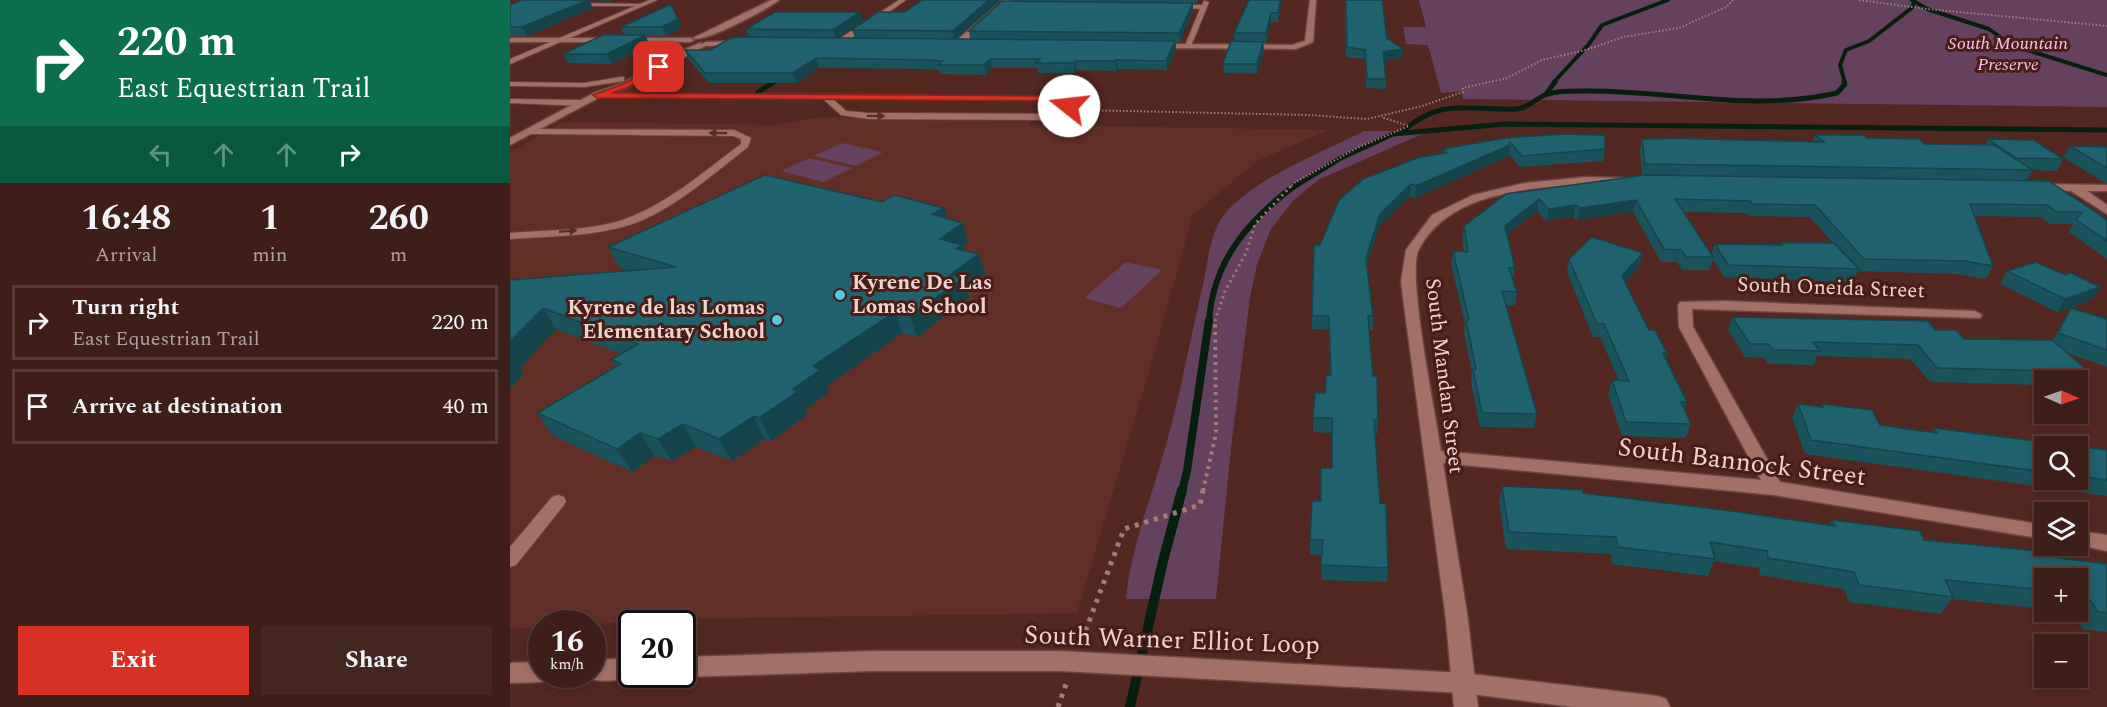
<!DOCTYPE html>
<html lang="en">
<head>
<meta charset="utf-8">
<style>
	:root { --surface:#3e1e18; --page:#452721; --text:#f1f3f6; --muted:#ada2a2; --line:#573c37; --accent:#d93025 }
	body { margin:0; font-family:Spectral,serif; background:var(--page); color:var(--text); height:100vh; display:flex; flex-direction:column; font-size:22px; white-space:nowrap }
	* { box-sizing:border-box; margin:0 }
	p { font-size:20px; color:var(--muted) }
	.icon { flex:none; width:33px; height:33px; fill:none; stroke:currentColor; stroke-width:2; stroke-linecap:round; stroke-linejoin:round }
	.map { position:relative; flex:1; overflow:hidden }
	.side { display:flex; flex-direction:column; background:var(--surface); width:510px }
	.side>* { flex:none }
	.hud { background:#0b6e4f; color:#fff; overflow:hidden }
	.needle { width:39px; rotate:92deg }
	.buttons { position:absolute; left:1524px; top:370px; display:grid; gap:12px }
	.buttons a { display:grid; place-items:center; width:54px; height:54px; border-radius:0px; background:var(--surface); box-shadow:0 3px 9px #0003,0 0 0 2px var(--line); font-size:30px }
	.speed { position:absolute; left:18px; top:610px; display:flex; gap:12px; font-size:30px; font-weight:700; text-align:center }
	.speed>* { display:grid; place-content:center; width:78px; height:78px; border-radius:50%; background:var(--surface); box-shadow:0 3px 9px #0003,0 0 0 2px var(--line); line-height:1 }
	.speed small { font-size:15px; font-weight:400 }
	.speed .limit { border:3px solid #111; border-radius:9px; background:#fff; color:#111 }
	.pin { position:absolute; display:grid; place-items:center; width:51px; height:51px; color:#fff; margin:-26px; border-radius:12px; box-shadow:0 3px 9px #0006 }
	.me { position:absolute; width:66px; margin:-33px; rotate:286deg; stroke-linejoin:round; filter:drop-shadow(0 0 4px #0008) }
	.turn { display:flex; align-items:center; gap:21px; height:126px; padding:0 18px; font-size:27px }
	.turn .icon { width:78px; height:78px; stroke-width:2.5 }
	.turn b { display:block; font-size:42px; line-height:51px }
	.lanes { display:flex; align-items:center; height:57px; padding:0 18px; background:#0003; justify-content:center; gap:30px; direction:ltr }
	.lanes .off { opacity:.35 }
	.eta { display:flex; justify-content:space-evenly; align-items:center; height:102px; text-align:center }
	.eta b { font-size:36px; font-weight:700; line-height:42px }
	.button { display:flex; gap:12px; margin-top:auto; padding:12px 18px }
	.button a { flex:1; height:69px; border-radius:0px; background:var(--accent); color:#fff; font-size:24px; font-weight:700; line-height:69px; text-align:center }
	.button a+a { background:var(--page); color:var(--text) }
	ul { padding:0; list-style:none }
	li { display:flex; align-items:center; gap:18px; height:75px; margin:0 12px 9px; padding:0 6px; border:3px solid var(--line); border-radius:0px }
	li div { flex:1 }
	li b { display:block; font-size:22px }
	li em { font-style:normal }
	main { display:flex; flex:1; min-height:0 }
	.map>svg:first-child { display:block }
	.built { fill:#622f26 }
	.green { fill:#654160 }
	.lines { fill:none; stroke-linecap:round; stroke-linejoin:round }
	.stream-far4 { stroke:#071f0e; stroke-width:4 }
	.stream-far3 { stroke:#071f0e; stroke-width:5 }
	.stream-far2 { stroke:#071f0e; stroke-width:6 }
	.stream-far1 { stroke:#071f0e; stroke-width:8 }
	.stream { stroke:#071f0e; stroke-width:10 }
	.service-casing { stroke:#6b453f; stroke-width:2 }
	.minor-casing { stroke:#6b453f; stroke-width:3 }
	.tertiary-casing { stroke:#6b453f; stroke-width:3 }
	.secondary-casing { stroke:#6b453f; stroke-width:3 }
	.path-far3 { stroke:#a17d77; stroke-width:2; stroke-dasharray:1.5 2; stroke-linecap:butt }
	.path-far2 { stroke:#a17d77; stroke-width:3; stroke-dasharray:2 4; stroke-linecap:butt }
	.path-far1 { stroke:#a17d77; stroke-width:4; stroke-dasharray:3 4.5; stroke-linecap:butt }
	.path { stroke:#a17d77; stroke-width:5; stroke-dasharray:4 6; stroke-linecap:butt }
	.service { fill:#a37066; fill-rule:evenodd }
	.minor { fill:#a37066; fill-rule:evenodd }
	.tertiary { fill:#a37066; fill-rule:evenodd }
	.secondary { fill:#a37066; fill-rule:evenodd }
	.wall { fill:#1b535d; fill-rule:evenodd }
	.shaded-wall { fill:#16444c }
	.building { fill:#1f616c; stroke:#16444c; stroke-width:1.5 }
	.oneway { fill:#5a2e26 }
	.route { fill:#d93025; stroke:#8d1f18; stroke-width:1.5 }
	.poi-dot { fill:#55cadf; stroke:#481d16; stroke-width:2 }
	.labels { text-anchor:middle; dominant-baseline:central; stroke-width:6; stroke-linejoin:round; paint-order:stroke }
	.far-park-label { font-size:18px; font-style:italic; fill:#f9c4f1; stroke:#481d16 }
	.poi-label { font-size:21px; font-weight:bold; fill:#f0d3ce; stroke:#481d16; text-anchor:start }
	.street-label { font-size:21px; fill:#f0d3ce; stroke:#481d16 }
	.near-street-label { font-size:26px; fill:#f0d3ce; stroke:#481d16 }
</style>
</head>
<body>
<main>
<section class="side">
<div class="hud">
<div class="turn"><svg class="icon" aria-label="right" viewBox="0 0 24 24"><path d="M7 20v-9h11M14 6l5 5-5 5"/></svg><div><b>220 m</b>East Equestrian Trail</div></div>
<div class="lanes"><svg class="icon off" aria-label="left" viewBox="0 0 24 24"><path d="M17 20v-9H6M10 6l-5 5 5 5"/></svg><svg class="icon off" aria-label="ahead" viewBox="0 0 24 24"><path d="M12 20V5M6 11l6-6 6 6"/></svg><svg class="icon off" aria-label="ahead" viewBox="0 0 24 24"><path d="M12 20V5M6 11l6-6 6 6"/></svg><svg class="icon" aria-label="right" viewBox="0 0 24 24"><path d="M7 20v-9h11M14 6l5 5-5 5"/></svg></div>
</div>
<div class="eta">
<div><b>16:48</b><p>Arrival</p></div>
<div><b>1</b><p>min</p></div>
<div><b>260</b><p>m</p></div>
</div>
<ul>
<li><svg class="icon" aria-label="right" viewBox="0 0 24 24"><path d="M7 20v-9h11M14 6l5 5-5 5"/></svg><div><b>Turn right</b><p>East Equestrian Trail</p></div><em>220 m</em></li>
<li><svg class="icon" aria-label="arrive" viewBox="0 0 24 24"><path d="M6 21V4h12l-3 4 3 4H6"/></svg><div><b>Arrive at destination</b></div><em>40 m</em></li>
</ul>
<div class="button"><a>Exit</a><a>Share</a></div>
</section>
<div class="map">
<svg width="1597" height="707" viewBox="0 0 1597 707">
	<rect width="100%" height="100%" fill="#532820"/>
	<path class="built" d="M310,117L522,120L519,125L818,130L747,161L683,215L638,375L567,613L173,619L83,624H32L31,627L0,629V152L54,122L268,125Z"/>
	<path class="green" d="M909,0H1597V107L953,99L951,91L931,93L918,45L896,44L893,27H916Z
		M854,131H919L808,180L783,201L761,229L747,264L740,297L721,448L706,599H616C621,546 642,496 656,445C671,391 681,335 694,280C698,260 701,231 714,215C745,177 812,153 854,131Z
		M332,143L373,152L346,166L304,156Z
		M300,158L342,168L313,182L271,171Z
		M616,262L652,270L611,308L574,298Z"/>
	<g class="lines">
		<path class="stream-far4" d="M1402,0L1417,9L1479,29L1501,45L1597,75
			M261,83L269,78
			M1043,83L1079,44L1092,25L1158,0
			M1335,83L1330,65L1336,50L1359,41L1403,7L1404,1"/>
		<path class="stream-far3" d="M248,92L264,82
			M1036,94L1045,82
			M890,133C933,96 955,111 1006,109C1017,109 1025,99 1035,95C1046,90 1067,91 1080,91C1162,91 1246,112 1327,93L1335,84L1334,82
			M782,188L829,159L883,134L995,124L1597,130"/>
		<path class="stream-far2" d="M699,321C703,261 738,221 784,186"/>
		<path class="stream-far1" d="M672,491L677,471L699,320"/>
		<path class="stream" d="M620,707L653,561L672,490"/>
		<defs>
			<path id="service" d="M139,0H147L0,64V59L125,6H65L63,3L130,4Z
				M389,0H396L332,45H326V41Z
				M694,1L699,2L697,7L681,46L674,48L690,9L663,7L666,5H692Z
				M111,77H114V81L74,87L0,86V82L74,83Z
				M84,93L534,96L561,99L563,106L555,115L534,120L359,119L331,115L313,99L87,97L83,95ZM323,99L534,100L554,103L555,106L549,111L534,114L359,113L336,111Z
				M0,99L73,100L77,103L73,106L0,103Z
				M17,129L224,130L241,138L238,147C203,174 169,205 128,222C87,237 42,236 0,239V233C35,230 72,231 106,222C153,208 192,173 231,144V139L223,136L20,134L17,133Z
				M48,495L54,497L56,501L54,505L6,565L0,567V547L42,497Z"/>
			<path id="minor" d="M493,0H500L452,45H446V41Z
				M800,0H806L803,42L786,49L647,48L643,46L647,44L782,45L795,41Z
				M0,38H180L184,40L180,42H0Z
				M230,41H233V45L196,46L192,44L196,42Z
				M1076,177L1114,178L1120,181C1114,185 1061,185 1048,186C998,191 936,199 909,249C896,273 926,415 931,451L1251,480L1169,327L1168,305L1170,302L1214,301L1465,311L1472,315L1470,318L1182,309L1183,327L1270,482L1534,525V539L1264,495L933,463L958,620L968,707H944L936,620L891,282L896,250L922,215L963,195L1015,183Z
				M1528,184L1597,185V191H1577L1597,205V214L1561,191L1524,189V185Z
				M1568,531L1597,535V551L1568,545Z"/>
			<path id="tertiary" d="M261,0H269C258,9 193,44 183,38Z
				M190,43L197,45L119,87L90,97L0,145V138L84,93L113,83L168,52Z"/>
			<path id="secondary" d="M363,651H551L953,673L1148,696L1156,699L1160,707H1063L953,693L551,671H363L172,677L167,675H172V657Z
				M122,658V675H130C116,680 84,685 73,675H82V660Z
				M32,662V675H42L40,679L32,682L0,683V663Z"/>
		</defs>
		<use href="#service" class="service-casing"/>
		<use href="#minor" class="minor-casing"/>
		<use href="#tertiary" class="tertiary-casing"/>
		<use href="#secondary" class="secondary-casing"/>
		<path class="path-far3" d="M1349,0L1417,9L1597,26
			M571,110L798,115L857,119L912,106L953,92V88L997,78L1032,60L1076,50L1113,37L1169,28L1216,7L1223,0
			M779,188L784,183L847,148L899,126L871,117"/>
		<path class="path-far2" d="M705,321L715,291L736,253L745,224L781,186"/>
		<path class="path-far1" d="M693,491L706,433L705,320"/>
		<path class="path" d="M572,640L614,529L690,505L693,490
			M548,707L556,684"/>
		<use href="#service" class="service"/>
		<use href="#minor" class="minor"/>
		<use href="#tertiary" class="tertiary"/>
		<use href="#secondary" class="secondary"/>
	</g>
	<path class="wall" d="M12,0H102L99,1L79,0L83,8L17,36H0V5Z
		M490,0L446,39H460L459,31L683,11L670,42H666V50L657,70L608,69L606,71L567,70L565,73H528L527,68H482L476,75L430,74L429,70L419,69L309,68L287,83H199L179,60L175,50H200L239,37L236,29L353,21L327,38H345L342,30L395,12Z
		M501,0H688L687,3L502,1Z
		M739,0H772L768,22H761L756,43L753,42L754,51L747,74L714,73L713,64L725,42L724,33Z
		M835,0L877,38L893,49L892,58L874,61L876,79V89L856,88L855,59L836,57Z
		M168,19L172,27L156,36H135L139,44L102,64L58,63L53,54L114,35L111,27Z
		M1305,135L1357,138L1415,144L1476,145L1478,139L1553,159L1547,171L1522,170L1517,181L1597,220V259L1559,232L1563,224H1540L1531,217L1464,216L1483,266L1476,279L1447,274L1348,271L1343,282L1214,277L1203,259L1199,270H1172L1167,262H1151L1123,212L1067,220L1063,217L1036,221L1027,211L997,235L1005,268L1003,280L1007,292L1005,305H995L1027,414L1024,428L970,427L961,383L962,373L954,333L955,324L941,264L943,251L954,252L952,238L954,226L996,194L1132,175L1130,150L1132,139H1151L1152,138L1303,142ZM1173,212L1236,213L1239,216L1300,217L1323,243H1270L1269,245L1205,244L1201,254Z
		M995,138L1095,149L1093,161L1010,167L999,154V156L905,198L900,196L869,226L857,265L863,316V330H859L863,376L868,420L867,434H865L870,503L878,568L877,582L811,580L812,555L800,554V540L822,468V433L803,432V418L815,393L820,375L819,330L802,329L804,245H810L932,154L933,149Z
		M1560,146L1597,147V184L1553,157Z
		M372,202L434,208L437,218L458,242L453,246L454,250L469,254L475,274L457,288L459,298L407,337L392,333L317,386L319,392L295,410L297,415L261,441L255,439L222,461L186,447L162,461L145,456L122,472L43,436L27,413L105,367L101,360L111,354L46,329L10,368L14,374L0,389V280L121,271L109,267L98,247Z
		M1133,253L1130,266L1115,282L1139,330L1157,353L1156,358L1177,402L1174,410L1181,424L1176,438L1112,436L1098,394L1102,380L1109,381L1090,337H1083L1057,272L1059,259Z
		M1497,271L1555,275L1590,287L1582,300L1547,312L1490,284Z
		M1561,308L1597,319V367L1557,353L1579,372L1569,386H1568V381H1534V385L1420,382L1400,359L1307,356L1304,365L1258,364L1254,358L1235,357L1218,330L1222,317L1425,330L1454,339L1543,340L1553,321Z
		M1288,404L1311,406L1312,404L1370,425L1422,432L1424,428L1596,450L1597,449V496L1295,454L1282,418ZM1534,447H1568V480H1534Z
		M992,486L1073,493L1320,525L1322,520L1414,540L1597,564V632L1573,629L1562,612H1568V579H1534V609L1441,599L1431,614L1339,602L1334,589L1250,575L1249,568L1204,561L1198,576L1102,564L1101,554L996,549L989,503Z"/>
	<path class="shaded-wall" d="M78,0H79L83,8L17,36L12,27Z
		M479,0H490L445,40L443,31Z
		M770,0H772L768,22V13Z
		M683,3V11L670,42L669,33Z
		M350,12L353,21L326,39L323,30Z
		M761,13V22L756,43V33Z
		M168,19L172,27L156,36L152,27Z
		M135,35L139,44L102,64L97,54Z
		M665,41L666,50L657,70L656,61Z
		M753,42L754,51L747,74V64Z
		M893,49L892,58L873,61V52Z
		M306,58L309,68L287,83L283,73Z
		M480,59L482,68L476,75L474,65Z
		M606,60L608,69L606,71L605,61Z
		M565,61L567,70L565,73L564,63Z
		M1000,145L999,156L905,198L906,186Z
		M901,184L900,196L869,226L855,270L856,258L870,214Z
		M1029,199L1027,211L993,239L995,226Z
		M1126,200L1123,212L1067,220L1070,208Z
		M1066,205L1063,217L1036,221L1039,209Z
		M434,208L439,227L422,214Z
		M453,223L458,242L453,246L457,263L469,254L475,274L457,288L459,298L407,337L400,316L430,239Z
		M1133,253L1130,266L1109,289L1112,276Z
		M1590,287L1582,300L1547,312L1555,299Z
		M33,308L46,329L10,368L14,374L0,389V341Z
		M385,312L392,333L317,386L319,392L295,410L297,415L261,441L249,418L283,389L303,366Z
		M244,416L255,439L222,461L209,439Z
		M173,424L186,447L162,461L148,439Z
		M130,433L145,456L122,472L107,449Z"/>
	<path class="building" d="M12,0H78L12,27H0V5Z
		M412,0H479L443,31L342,30L368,12H395Z
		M739,0H770L768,13H761L756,33H724Z
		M836,0H872L877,38L893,49L873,52L876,79H857L855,50L837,47Z
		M492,1L683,3L669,33L459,31Z
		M161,4L168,19L152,27H111Z
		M265,12H350L323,30L236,29Z
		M93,35H135L97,54H53Z
		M231,37L665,41L656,61L606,60L605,61H565L564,63H526L530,59H480L474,65H428L433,61L416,60L306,58L283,73H195L175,50H200L221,38Z
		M721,41L753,42L747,64H713Z
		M1052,134L1095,135V149L1012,156L1000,142V145L906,186L901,184L870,214L856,258L863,316H858L863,376H867L868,420H864L870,503L876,504L878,568L811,565L813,540H800L802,501H811V468H822V418H803L805,393H815L816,375H821L819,316H802L804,245H810L829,200L853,179L910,157L937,153L933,149L995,138Z
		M1305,135H1353L1357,138L1409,139L1415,144L1484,145L1523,170L1135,164L1132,139H1153L1152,138L1314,142Z
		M1478,139L1524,140L1553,159L1506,158Z
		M1560,146L1597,147V168Z
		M255,175L372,202L384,195L434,208L422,214L453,223L430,239L452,245L446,249L469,254L440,275L454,278L400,316L385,312L303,366L310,370L283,389L287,392L249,418L244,416L209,439L173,424L148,439L130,433L107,449L27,413L111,364L101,360L128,344L33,308L0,341V280L166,267L98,247Z
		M1136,175L1539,181L1597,220V241L1566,220L1572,212H1547L1537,205L1460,204L1483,266L1454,261L1354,259L1305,205L1243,204L1240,201L1165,199L1203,257H1176L1171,250L1154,249L1126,200L1070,208L1066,205L1039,209L1029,199L995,226L1005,268H999L1007,292L992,291L1027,414L972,413L963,369H966L956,320H959L943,251L958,252L954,226L996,194Z
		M1082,237L1133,253L1112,276L1139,330H1145L1157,353H1153L1177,402H1171L1181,424L1116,422L1102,380L1119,381L1094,324H1087L1059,259Z
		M1270,243H1324L1349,269L1218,265L1205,244L1272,245Z
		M1526,262L1555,275L1561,273L1590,287L1555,299L1497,271Z
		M1561,308L1597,319V350L1548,333Z
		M1222,317L1418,321L1425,330H1446L1454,339L1542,340L1579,372L1427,368L1408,345L1303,342L1310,351L1263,350L1259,344H1240Z
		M1288,404L1313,407L1312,404L1362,410L1370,425L1427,433L1424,428L1597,450V480L1568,476V447H1534V472L1301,440Z
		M992,486L1073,490V493L1214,510L1325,526L1322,520L1410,531L1414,540L1530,551L1533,556L1597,564V613L1588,612L1576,594L1568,593V579H1534V590L1435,580L1443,597L1349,585L1344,572L1258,558L1257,551L1200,542L1205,559L1108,547L1106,537L999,532Z"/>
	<defs><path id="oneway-solid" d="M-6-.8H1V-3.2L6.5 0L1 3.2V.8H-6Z" transform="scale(1.5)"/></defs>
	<g class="oneway">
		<use href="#oneway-solid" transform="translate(366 116) rotate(1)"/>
		<use href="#oneway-solid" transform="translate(208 133) rotate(-180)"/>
		<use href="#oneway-solid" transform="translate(58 231) rotate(-5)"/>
	</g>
	<path class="route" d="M149,65H151V69L119,87L102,93L534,96L561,99L563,106L559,108L551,102L534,101L87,98L83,95L113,84Z"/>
	<g class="poi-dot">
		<circle cx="330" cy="295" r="6"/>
		<circle cx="267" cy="320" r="6"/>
	</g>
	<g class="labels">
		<g class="far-park-label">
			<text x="1498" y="43">South Mountain<tspan x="1498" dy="21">Preserve</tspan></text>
		</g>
		<g class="poi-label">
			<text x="342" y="283">Kyrene De Las<tspan x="342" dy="24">Lomas School</tspan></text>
			<text x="255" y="308" text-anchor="end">Kyrene de las Lomas<tspan x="255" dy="24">Elementary School</tspan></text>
		</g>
		<g class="street-label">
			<text transform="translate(1321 288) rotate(2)">South Oneida Street</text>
			<text transform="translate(934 376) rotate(83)">South Mandan Street</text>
		</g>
		<g class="near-street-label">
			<text transform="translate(1232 462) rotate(7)">South Bannock Street</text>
			<text transform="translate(662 640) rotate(2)">South Warner Elliot Loop</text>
		</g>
	</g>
</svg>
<div class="buttons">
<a><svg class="needle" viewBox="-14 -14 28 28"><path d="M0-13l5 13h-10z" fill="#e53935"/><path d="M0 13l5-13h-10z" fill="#ada2a2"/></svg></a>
<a><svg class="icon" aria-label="search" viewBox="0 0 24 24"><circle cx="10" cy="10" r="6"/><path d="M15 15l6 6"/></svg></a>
<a><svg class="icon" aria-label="layers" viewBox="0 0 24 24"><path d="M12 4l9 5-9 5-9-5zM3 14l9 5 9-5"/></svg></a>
<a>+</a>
<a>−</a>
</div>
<div class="speed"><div>16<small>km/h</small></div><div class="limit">20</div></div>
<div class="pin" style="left:149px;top:67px;background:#d93025"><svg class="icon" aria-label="arrive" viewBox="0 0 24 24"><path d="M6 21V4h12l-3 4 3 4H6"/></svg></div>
<svg class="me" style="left:559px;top:106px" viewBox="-20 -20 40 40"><circle r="19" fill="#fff"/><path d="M0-13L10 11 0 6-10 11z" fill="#d93025"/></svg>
</div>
</main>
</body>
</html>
